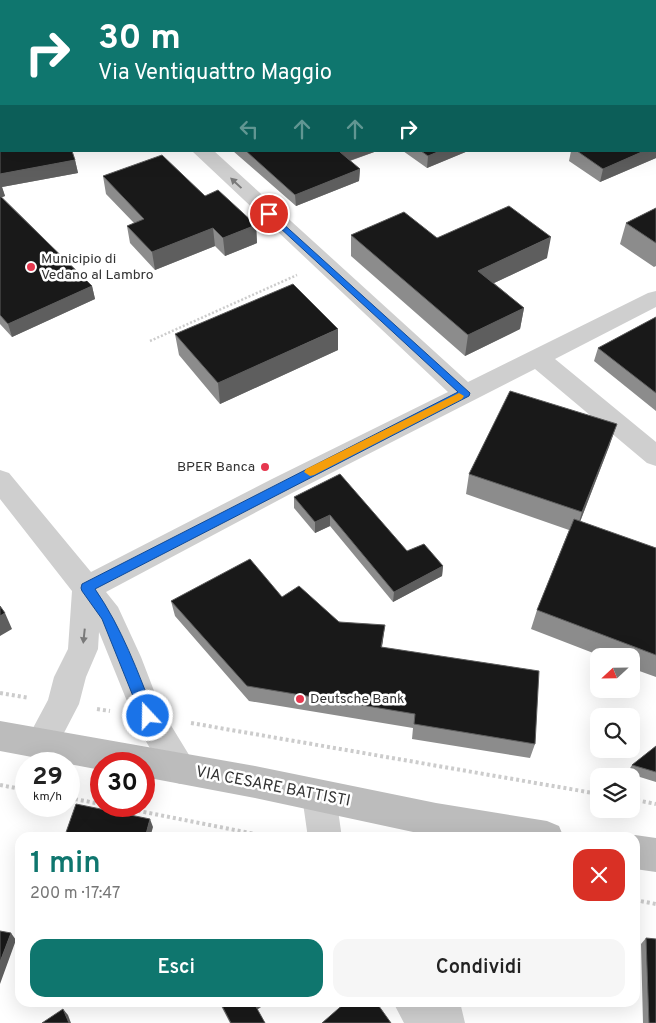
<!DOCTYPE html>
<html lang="it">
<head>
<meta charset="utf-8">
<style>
	:root { --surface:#fff; --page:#f6f6f6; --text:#222; --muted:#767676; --accent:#0f766e }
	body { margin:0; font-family:Overpass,sans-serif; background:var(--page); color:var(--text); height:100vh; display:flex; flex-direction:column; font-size:19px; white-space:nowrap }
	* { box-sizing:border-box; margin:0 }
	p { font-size:16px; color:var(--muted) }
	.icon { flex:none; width:28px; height:28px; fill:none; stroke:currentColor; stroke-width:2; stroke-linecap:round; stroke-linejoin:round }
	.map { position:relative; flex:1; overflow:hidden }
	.drawer { position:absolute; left:15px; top:832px; width:625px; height:175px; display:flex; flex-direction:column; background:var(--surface); border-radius:15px; box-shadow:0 5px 20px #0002 }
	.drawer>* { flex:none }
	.hud { position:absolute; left:0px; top:0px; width:656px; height:152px; box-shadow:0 5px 20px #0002; background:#0f766e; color:#fff; overflow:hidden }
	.needle { width:32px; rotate:248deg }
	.buttons { position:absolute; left:590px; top:648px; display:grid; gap:10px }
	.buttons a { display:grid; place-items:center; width:50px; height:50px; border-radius:10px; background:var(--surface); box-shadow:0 5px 20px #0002; font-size:25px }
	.speed { position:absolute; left:15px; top:752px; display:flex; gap:10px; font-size:25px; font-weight:700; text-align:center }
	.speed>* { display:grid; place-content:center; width:65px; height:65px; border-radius:50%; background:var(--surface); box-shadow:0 5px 20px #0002; line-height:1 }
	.speed small { font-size:12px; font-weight:400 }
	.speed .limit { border:8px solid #d22; background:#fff; color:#111 }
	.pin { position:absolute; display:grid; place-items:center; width:42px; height:42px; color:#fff; margin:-21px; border:2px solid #fff; border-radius:50%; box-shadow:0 1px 5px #0007 }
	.me { position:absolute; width:55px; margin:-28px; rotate:339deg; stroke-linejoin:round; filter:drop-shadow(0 0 4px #0008) }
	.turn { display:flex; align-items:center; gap:18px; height:105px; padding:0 15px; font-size:22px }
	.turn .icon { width:65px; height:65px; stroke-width:2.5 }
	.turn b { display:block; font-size:35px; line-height:42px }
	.lanes { display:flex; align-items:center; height:48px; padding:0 15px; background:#0003; justify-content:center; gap:25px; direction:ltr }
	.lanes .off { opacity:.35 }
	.round { display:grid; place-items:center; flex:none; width:52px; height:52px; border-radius:15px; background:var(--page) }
	.head { display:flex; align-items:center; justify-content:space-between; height:85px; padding:0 15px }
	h1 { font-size:30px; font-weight:600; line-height:38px; color:var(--accent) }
	.action { display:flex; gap:10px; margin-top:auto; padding:10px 15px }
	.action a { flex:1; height:58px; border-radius:15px; background:var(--accent); color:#fff; font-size:20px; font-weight:600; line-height:58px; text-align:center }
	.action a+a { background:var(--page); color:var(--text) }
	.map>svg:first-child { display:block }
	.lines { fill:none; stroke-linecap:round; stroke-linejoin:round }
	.path-far1 { stroke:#ccc; stroke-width:2.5; stroke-dasharray:2 2; stroke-linecap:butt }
	.path { stroke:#ccc; stroke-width:4; stroke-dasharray:3 3; stroke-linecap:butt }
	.street { fill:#cfcfcf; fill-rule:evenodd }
	.secondary { fill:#bcbcbc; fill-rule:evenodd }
	.wall { fill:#8c8c8c }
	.shaded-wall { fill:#5e5e5e }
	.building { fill:#191919; stroke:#5e5e5e }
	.oneway { fill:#797979 }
	.route { fill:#1a73e8; stroke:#114b97 }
	.slow { fill:#f59e0b }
	.poi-dot { fill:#e6374e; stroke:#fff; stroke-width:2 }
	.labels { text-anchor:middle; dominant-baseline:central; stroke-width:5; stroke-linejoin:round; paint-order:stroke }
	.poi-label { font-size:14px; fill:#323232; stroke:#fff; text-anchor:start }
	.near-street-label { font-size:16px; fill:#323232; stroke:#fff }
</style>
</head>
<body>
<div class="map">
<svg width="656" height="1023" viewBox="0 0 656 1023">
	<rect width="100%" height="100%" fill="#fff"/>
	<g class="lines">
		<path class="path-far1" d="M150,341L297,275"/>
		<path class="path" d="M0,693L29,698
			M97,709L110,711
			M191,723L599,794
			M0,785L26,790
			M69,798L101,804
			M631,799L656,804
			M114,806L275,838
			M635,900L656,904"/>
		<path class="street" d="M593,0H610L611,1H594Z
			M192,151H214L468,382L648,293L656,291V307L555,359L656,442V466L647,463L535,369L292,493L106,592L118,607L141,657L161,709L197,768L192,779L180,784L168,779L137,726L99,632L98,649L86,677L79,704L53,754L41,758L29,754L25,743L48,700L54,677L68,649L72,591L0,499V470L9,473L91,572L272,479L448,392Z
			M319,780L331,785L336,796L342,838H308L302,796L307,785Z
			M393,1002H460L465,1023H404Z"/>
		<path class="secondary" d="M0,721L255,766L436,803L547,821L559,826L564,838H441L255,798L144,777V764H101V770L0,751Z
			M635,835L656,838V872L635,869V838H628Z"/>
	</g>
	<path class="wall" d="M0,0H129L130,1H1L75,160L78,173L2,187L5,196L2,197L92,286L95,299L12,337L0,324Z
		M240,0H461V1H241Z
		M467,0H523L525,1H469Z
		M612,0H656V158L600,182L569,161L571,151H655V1H612Z
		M233,151H377L350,161L360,169L359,181L296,206Z
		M403,151H468L427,168Z
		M103,176L205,196L256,225L257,243L225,256L215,246L155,270L130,243L127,226L134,223L106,194Z
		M656,208V266L654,267L620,244L626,223Z
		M351,235L437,238L547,258L494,283L524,308L520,329L465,356L351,256Z
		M656,317V411L594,361L598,348Z
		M175,334L338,350L220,404L179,355Z
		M610,444L580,522L656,548V677L631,668V656H601L531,629L537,610L569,530L466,494L469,474Z
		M294,497L407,551L443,566L442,576L393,602L330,526L315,533L294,508Z
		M282,597L383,640L382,647L535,744L530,758L412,739L413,728L249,701L175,616L171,601Z
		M656,746V782L627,773L632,765Z
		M646,938L656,1023H643L641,944Z
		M219,1002H268L257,1010L265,1023H230Z"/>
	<path class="shaded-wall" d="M47,0H59V1H46Z
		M453,0H461V1H447Z
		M655,146H656V158L600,182L603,169L644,151H655Z
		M343,151H377L340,164V152Z
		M440,151H468L427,168L428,156Z
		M75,160L78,173L2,187L5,196L0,198V174Z
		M360,169L359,181L296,206L295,195Z
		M256,225L257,243L225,256L223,238Z
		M213,228L215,246L155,270L152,252Z
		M551,237L547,258L475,292L478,271Z
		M92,286L95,299L12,337L8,324Z
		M524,308L520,329L465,356L468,335Z
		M338,329V350L220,404L218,383Z
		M617,424L610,444L576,532L582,512Z
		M330,515V526L315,533V522Z
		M443,566L442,576L393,602L394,592Z
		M5,613L12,629L0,636V616Z
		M385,625L383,640L379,662L381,647Z
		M150,819L153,827L150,838H145Z
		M11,933L16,940L0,984V962Z
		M259,1002H268L256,1010L255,1005Z
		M63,1009L68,1015L71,1023H69Z"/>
	<path class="building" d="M0,0H47L46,1H1V151H72L75,160L0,174Z
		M67,0H129L130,1H68Z
		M249,0H453L447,1H250Z
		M487,0H523L525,1H490Z
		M633,0H656V14L655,13V1H636Z
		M655,17H656V79H655Z
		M655,82L656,83V146H655Z
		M246,151H343L340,152L360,169L295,195Z
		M421,151H440L428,156Z
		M577,151H644L603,169Z
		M162,155L205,196L218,190L256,225L223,238L213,228L152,252L127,226L144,219L103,176Z
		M0,196L92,286L8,324L0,315Z
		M509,206L551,237L478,271L524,308L468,335L351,235L404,212L437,238Z
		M656,208V243L626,223Z
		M293,284L338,329L218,383L175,334Z
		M656,317V393L598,348Z
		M510,391L617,424L582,512L469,474Z
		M340,474L407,551L424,544L443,566L394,592L330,515L315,522L294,497Z
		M574,519L656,548V655L537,610Z
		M250,559L282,597L299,586L339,622L385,625L381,647L539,671L535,744L414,724L415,714L247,686L171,601Z
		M0,606L5,613L0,616Z
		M656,746V772L632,765Z
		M76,804L150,819L145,838H64Z
		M0,931L11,933L0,962Z
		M646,938L656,939V1023H649Z
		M220,1002H259L255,1005L265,1023H231Z
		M346,1002H376L391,1023H322Z
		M63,1009L69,1023H42Z"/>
	<defs><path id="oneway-solid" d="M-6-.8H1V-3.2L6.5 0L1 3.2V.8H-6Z" transform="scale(1.25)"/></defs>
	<g class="oneway">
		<use href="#oneway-solid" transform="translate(236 183) rotate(-137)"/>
		<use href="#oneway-solid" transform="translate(84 636) rotate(96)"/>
	</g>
	<path class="route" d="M269,211L470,393L469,396L95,589C122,628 138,672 155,716L153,721L148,722L143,721L102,619L82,591L81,588L82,584L458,392L266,215L265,214Z"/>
	<path class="slow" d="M459,393L464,396L462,399L314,475L310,476L304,472L306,469Z"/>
	<g class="poi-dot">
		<circle cx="31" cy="267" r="5"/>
		<circle cx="265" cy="467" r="5"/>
		<circle cx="300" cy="699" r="5"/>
	</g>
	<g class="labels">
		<g class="poi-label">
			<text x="41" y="259">Municipio di<tspan x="41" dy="16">Vedano al Lambro</tspan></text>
			<text x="255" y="467" text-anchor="end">BPER Banca</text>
			<text x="310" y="699">Deutsche Bank</text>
		</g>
		<g class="near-street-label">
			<text transform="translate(273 787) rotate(11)">VIA CESARE BATTISTI</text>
		</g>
	</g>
</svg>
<div class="buttons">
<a><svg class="needle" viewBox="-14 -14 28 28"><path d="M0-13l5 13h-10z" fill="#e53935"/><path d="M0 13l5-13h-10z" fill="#767676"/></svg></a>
<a><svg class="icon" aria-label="search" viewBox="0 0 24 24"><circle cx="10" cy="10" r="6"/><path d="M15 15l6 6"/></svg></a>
<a><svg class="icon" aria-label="layers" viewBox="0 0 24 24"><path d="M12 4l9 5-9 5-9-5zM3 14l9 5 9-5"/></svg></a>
</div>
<div class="speed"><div>29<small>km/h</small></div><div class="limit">30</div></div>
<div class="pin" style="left:269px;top:214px;background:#d93025"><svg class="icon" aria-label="arrive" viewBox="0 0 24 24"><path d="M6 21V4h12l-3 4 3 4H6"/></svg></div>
<svg class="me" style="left:148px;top:716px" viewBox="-20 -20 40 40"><circle r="17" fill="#1a73e8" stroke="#fff" stroke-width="3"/><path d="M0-11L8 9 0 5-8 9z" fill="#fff"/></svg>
<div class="hud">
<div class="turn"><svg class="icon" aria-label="right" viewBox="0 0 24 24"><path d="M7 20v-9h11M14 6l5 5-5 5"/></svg><div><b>30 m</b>Via Ventiquattro Maggio</div></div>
<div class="lanes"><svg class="icon off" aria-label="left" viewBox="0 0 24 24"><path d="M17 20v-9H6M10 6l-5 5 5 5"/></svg><svg class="icon off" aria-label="ahead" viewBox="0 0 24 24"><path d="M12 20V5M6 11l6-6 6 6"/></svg><svg class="icon off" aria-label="ahead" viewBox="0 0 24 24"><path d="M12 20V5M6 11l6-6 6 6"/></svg><svg class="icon" aria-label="right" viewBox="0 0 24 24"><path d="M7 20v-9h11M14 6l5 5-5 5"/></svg></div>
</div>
<section class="drawer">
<div class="head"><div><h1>1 min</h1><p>200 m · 17:47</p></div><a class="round" style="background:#d93025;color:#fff"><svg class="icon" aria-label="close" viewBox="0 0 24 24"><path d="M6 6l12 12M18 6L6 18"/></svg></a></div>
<div class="action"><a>Esci</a><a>Condividi</a></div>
</section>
</div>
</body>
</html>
